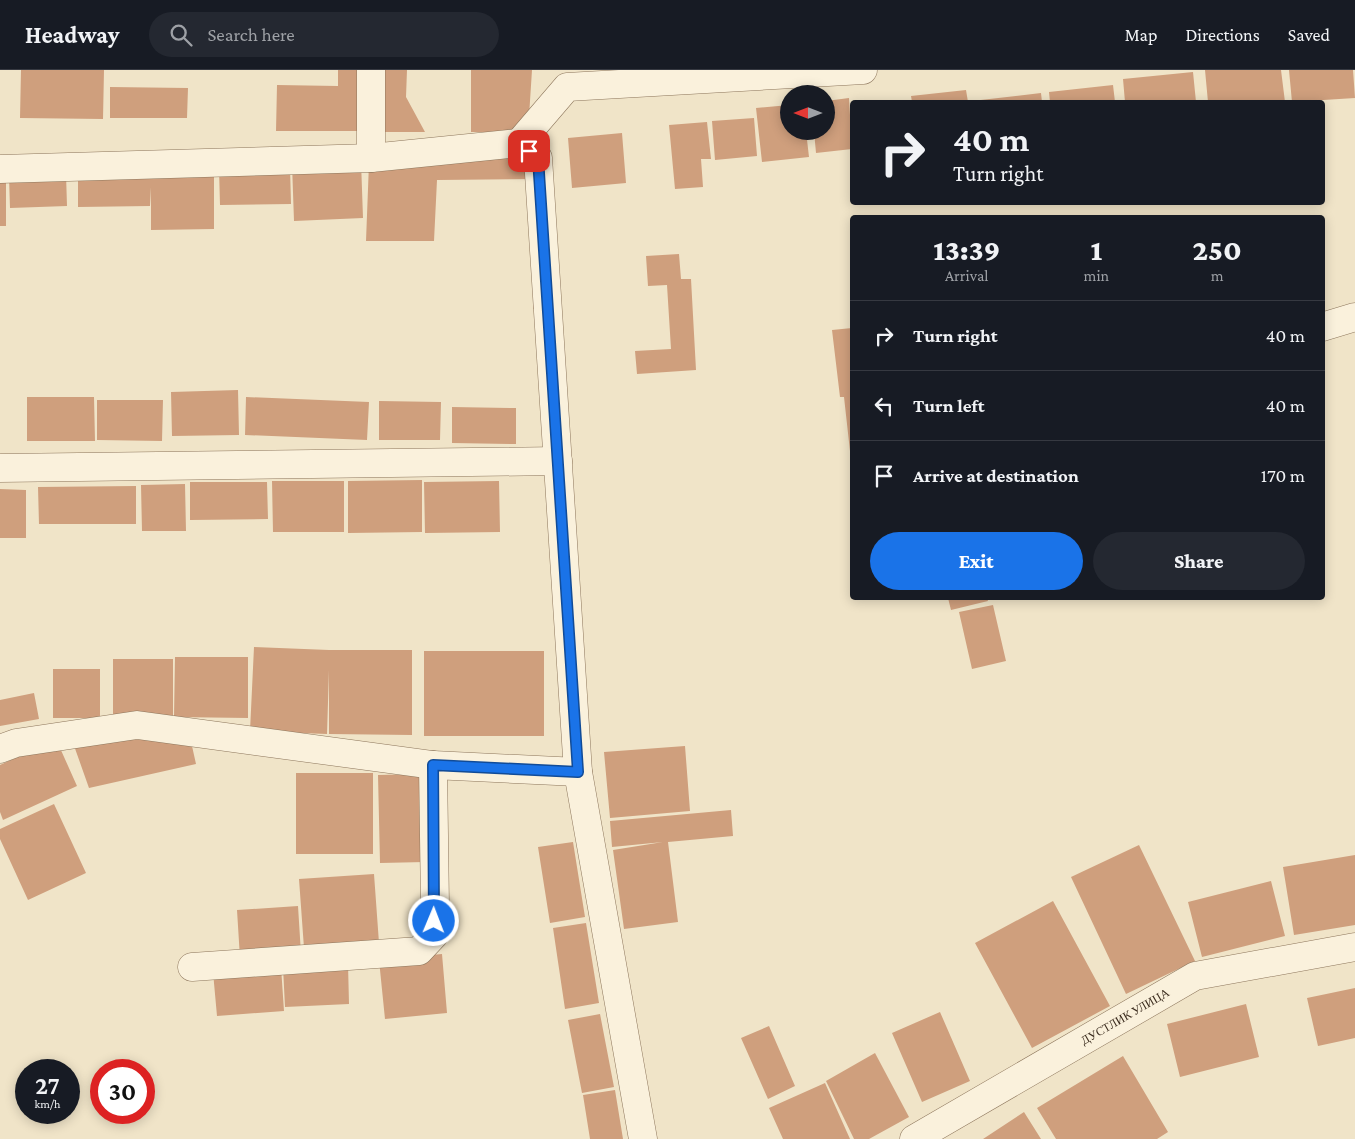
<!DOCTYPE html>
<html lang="en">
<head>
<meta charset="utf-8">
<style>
	:root { --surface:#171b24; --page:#242831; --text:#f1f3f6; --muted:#9ea1a6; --line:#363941; --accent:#1a73e8 }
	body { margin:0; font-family:"Crimson Pro",serif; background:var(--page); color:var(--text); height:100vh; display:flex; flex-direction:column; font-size:19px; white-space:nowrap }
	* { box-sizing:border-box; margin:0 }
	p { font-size:16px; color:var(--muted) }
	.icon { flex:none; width:28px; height:28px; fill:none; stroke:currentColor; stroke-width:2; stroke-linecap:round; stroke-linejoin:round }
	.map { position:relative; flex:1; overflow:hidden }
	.panel { position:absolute; left:850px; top:145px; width:475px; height:385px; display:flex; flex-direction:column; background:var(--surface); border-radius:5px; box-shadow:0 2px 12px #0003 }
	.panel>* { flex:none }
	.hud { position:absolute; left:850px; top:30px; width:475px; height:105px; border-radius:5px; box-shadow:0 2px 12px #0003; background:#171b24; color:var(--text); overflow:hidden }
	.needle { width:32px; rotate:270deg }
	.controls { position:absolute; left:780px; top:15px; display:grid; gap:10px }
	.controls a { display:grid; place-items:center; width:55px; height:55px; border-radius:50%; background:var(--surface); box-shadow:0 2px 12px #0003; font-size:25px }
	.speed { position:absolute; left:15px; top:989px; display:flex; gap:10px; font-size:25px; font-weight:700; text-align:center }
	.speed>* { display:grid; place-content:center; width:65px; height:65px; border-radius:50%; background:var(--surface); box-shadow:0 2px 12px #0003; line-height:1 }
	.speed small { font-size:12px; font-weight:400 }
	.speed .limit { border:8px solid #d22; background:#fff; color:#111 }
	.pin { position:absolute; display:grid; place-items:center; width:42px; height:42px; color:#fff; margin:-21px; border-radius:10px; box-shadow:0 2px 8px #0006 }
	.me { position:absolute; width:55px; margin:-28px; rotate:1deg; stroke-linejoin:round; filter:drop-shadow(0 0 4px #0008) }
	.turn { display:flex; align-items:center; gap:18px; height:105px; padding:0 20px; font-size:22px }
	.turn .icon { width:65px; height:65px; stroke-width:2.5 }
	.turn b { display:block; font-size:35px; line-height:42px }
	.eta { display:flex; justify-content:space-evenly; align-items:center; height:85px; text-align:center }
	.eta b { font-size:30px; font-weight:800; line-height:35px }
	.primary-button { display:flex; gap:10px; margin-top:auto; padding:10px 20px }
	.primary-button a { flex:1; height:58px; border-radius:30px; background:var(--accent); color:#fff; font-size:20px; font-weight:800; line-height:58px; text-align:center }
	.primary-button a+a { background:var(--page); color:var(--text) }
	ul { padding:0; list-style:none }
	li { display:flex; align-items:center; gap:15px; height:70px; padding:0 20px; border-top:1px solid var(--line) }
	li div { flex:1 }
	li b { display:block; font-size:19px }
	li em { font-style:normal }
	header { display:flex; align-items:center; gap:30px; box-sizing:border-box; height:70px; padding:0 25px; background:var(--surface); border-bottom:1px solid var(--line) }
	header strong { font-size:24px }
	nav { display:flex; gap:28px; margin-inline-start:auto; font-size:18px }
	.search { width:350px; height:45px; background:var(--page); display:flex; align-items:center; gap:12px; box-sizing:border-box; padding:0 18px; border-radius:28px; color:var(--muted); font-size:19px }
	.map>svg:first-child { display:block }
	.building { fill:#cf9f7d }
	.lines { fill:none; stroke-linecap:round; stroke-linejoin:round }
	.minor-casing { stroke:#8d765c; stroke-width:29 }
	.minor { stroke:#faf1dc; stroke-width:28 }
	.route-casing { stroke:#114b97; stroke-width:12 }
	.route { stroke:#1a73e8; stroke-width:9 }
	.labels { text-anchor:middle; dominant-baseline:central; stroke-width:5; stroke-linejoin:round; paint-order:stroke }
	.street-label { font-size:12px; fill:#3d2e20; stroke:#f7eed8 }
</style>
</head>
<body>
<header>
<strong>Headway</strong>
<div class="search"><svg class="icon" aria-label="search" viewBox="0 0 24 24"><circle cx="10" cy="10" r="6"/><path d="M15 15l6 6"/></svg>Search here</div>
<nav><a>Map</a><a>Directions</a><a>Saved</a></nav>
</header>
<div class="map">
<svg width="1355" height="1069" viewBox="0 0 1355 1069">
	<rect width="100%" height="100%" fill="#f0e4c8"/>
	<path class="building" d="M21,0H104L103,49L20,48Z
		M338,0H365L362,61H276L277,15L338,16Z
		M383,0H407L406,27L425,62H383Z
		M471,0H532L528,62H471Z
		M1205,0H1281L1285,32H1208Z
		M1289,0H1353L1355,28L1292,32Z
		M1193,2L1196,32H1125L1123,9Z
		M1113,15L1115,32H1050L1049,22Z
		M110,17L188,18L187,48H110Z
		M966,20L968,32H912L911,26Z
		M1041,23L1042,32H972V31Z
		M849,28L852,79L816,83L814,61H826V31Z
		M789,35V61H806L809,87L762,92L756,38Z
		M754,48L757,86L715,90L712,51Z
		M707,52L711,89H701L703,117L675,119L669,55Z
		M622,63L626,113L572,118L568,68Z
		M549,82L554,233L533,239L536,109L437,110L434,171H366L369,93Z
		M361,91L363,148L294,151L292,94Z
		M290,97L291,134L220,135L219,98Z
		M214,98V159L151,160V117L150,136L78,137V101Z
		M66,104L67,136L10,138L9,106Z
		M0,105H6V156H0Z
		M679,184L681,209H691L696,300L637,304L635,281L671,279L667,215L648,216L646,186Z
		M852,258V390H851L844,327H840L832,260Z
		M238,320L239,365L172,366L171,322Z
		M27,327H94L95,371H27Z
		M246,327L369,332L367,370L245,365Z
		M97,330H163L162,371L97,370Z
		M379,331L441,332L440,370H379Z
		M452,337L516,338V374L452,373Z
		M422,410V462L348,463V411Z
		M272,411H344V462H273Z
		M499,411L500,462L425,463L424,412Z
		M190,412H267L268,449L190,450Z
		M185,414L186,461H142L141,415Z
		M136,416V454H39L38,417Z
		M0,419L26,420V468H0Z
		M948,528H987L988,531L951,540Z
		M993,535L1006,591L972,599L959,542Z
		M254,577L329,580H412V665L329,664V600L327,664L250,661Z
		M424,581H544V666H424Z
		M175,587H248V648L174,647Z
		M113,589H173V647L113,646Z
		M53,599H100V648H53Z
		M34,623L39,649L0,656V630Z
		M190,667L196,694L89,718L72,670Z
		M56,669L77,716L3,750L0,742V695Z
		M685,676L690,741L610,748L604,682Z
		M296,703H373V784H296Z
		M423,704L425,792L380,793L378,705Z
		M54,734L86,803L28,830L0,769V759Z
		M731,740L733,766L668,772L678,852L624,859L613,780L663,772L612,777L610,751Z
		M573,772L585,847L550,853L538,777Z
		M1139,775L1195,891L1126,924L1071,807Z
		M1355,785V855L1294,865L1283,797Z
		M374,804L379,873L304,878L299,809Z
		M1271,811L1285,866L1202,887L1188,832Z
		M1053,831L1110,936L1032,978L975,873Z
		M298,836L301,884L240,888L237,840Z
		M586,853L599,933L565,939L553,858Z
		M442,884L447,943L385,949L379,890Z
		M348,894L349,934L285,937L283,897Z
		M281,897L284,941L217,946L213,902Z
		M1355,918V968L1318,976L1307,928Z
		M1246,934L1259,987L1180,1007L1167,954Z
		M940,942L970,1011L922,1032L892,963Z
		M600,944L614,1017L582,1023L568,950Z
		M769,956L795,1016L768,1029L741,968Z
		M875,983L909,1047L869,1069H854L826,1011Z
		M1123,986L1168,1062L1157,1069H1056L1037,1038Z
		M825,1013L850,1069H783L769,1038Z
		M615,1020L623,1069H590L583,1025Z
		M1024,1042L1041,1069H983Z"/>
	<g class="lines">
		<defs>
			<g id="minor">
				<path d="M371,0V88"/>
				<path d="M519,73L567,17L863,0"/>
				<path d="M0,99L371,88L519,73L538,88L578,702L643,1069"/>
				<path d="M1322,257L1355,247"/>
				<path d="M0,398L558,391"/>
				<path d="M0,679L16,673L137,655L433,695L578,702"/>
				<path d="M192,897L419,881L434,865L435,837L433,695"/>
				<path id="s1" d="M914,1069L1195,906L1355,877"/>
			</g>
		</defs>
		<use href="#minor" class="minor-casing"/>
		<use href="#minor" class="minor"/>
	</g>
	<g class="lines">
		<defs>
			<path id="route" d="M434,851L433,695L578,702L538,88L529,81"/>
		</defs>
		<use href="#route" class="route-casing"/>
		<use href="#route" class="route"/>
	</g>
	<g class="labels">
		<g class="street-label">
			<text stroke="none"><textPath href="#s1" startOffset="244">ДУСТЛИК УЛИЦА</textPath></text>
		</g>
	</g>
</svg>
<div class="controls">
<a><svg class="needle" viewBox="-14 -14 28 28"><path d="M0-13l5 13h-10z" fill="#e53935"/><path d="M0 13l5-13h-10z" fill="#9ea1a6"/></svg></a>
</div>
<div class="speed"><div>27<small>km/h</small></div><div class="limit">30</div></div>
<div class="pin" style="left:529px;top:81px;background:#d93025"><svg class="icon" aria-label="arrive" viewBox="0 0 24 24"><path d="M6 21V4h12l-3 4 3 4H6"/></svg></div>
<svg class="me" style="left:434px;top:851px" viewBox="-20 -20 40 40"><circle r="17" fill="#1a73e8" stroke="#fff" stroke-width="3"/><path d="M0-11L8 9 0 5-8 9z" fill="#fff"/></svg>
<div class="hud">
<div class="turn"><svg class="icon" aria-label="right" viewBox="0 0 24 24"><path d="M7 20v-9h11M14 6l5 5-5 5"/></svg><div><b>40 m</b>Turn right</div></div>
</div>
<section class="panel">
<div class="eta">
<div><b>13:39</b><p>Arrival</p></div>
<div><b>1</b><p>min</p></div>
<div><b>250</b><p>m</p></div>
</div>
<ul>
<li><svg class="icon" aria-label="right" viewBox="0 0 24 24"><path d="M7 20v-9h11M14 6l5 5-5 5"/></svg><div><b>Turn right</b></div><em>40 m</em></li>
<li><svg class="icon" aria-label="left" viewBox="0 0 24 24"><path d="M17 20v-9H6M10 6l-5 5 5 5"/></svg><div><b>Turn left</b></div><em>40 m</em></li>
<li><svg class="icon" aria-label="arrive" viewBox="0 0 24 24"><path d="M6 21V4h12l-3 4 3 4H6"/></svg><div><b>Arrive at destination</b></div><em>170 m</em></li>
</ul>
<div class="primary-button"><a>Exit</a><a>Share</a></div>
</section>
</div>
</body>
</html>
